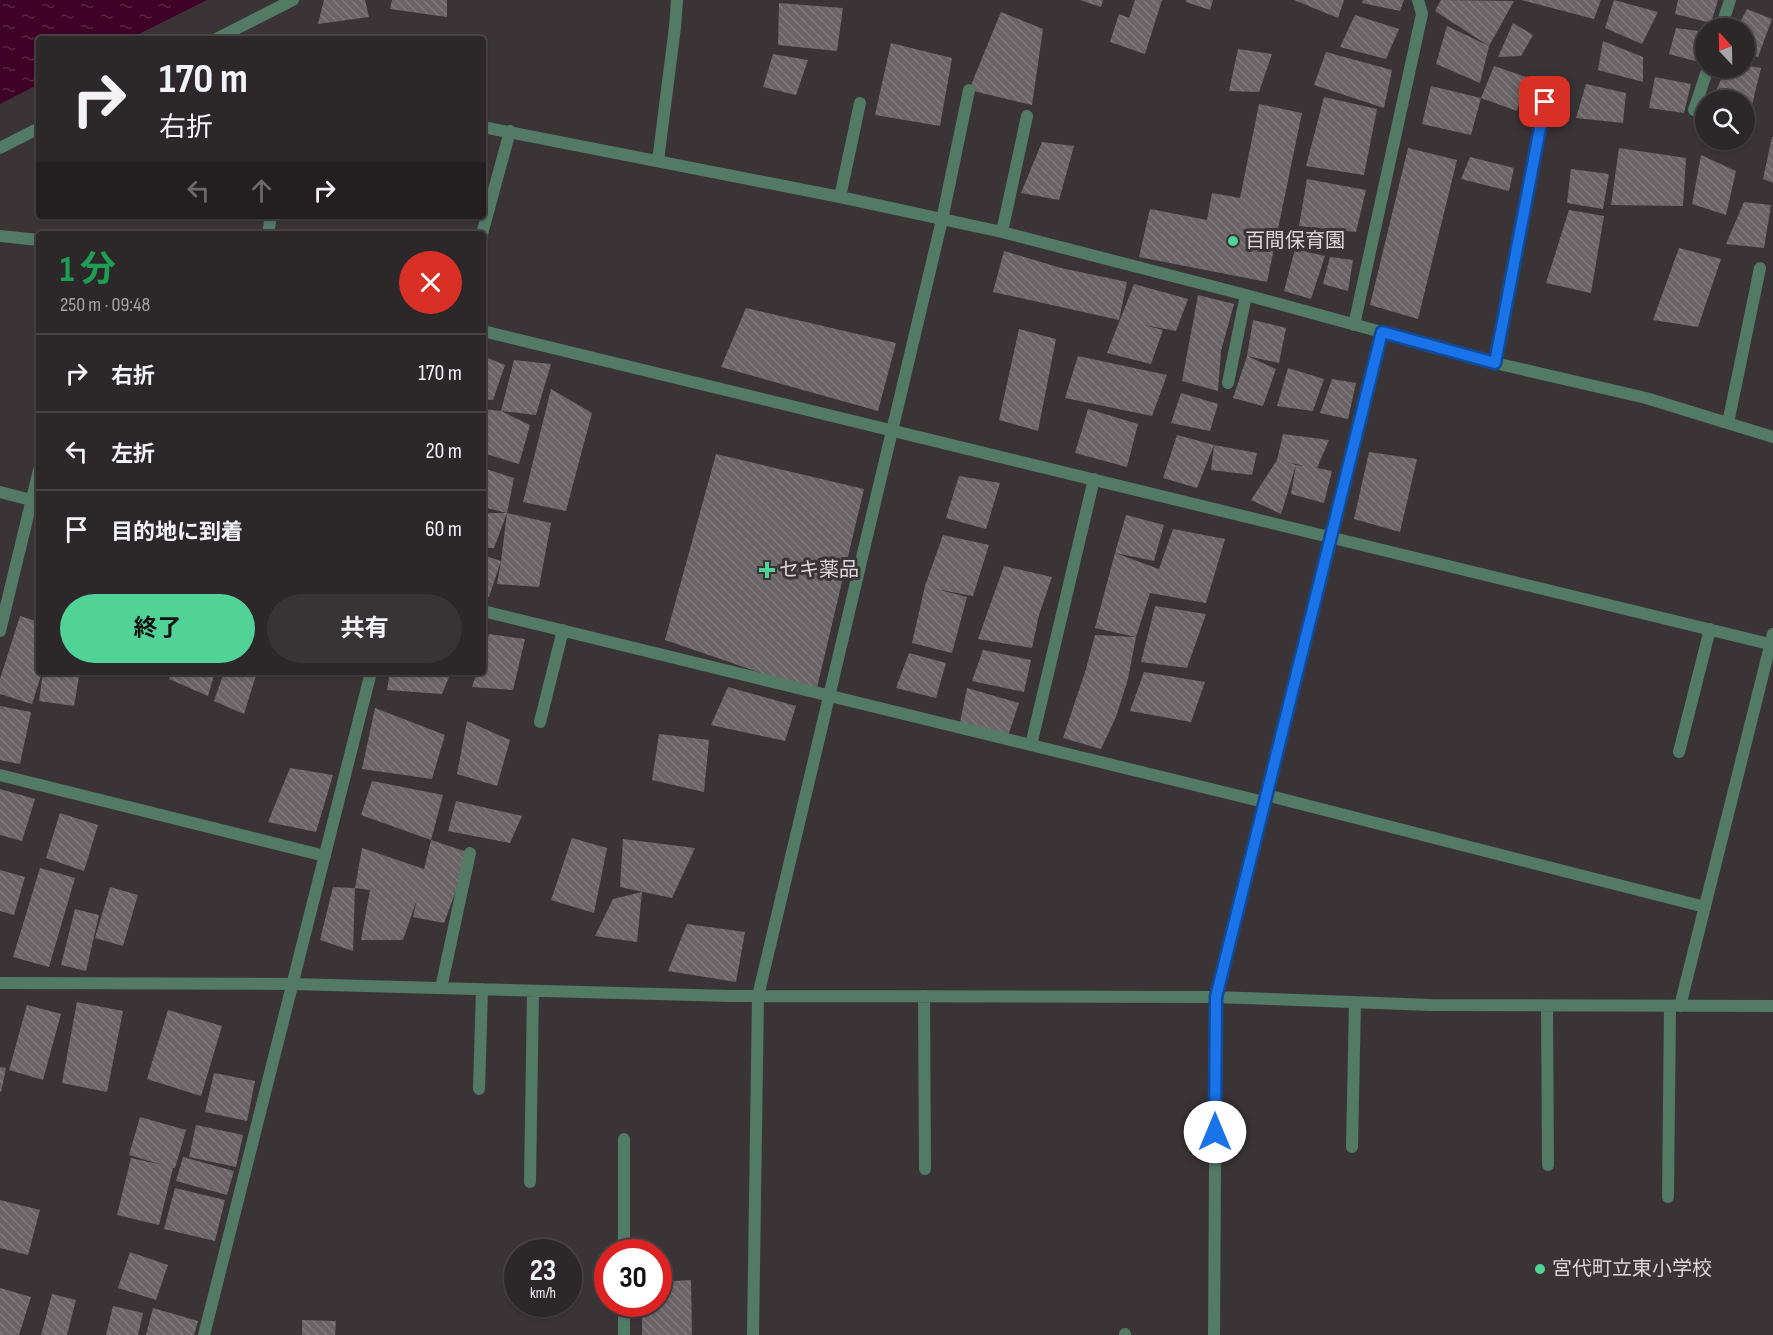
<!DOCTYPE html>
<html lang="ja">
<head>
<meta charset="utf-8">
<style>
	:root { --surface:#2c2729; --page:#383335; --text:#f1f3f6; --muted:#a6a5a8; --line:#484446; --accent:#51d397 }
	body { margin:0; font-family:"Sofia Sans Condensed","Noto Sans JP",sans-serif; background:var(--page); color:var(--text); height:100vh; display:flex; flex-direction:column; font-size:22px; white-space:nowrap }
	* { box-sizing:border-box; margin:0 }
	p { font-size:20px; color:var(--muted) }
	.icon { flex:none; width:33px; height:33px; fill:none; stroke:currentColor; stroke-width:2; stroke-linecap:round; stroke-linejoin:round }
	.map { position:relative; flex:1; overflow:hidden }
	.panel { position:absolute; left:36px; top:231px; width:450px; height:444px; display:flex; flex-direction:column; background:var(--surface); border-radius:6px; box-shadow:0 2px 4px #0004,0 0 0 2px var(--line) }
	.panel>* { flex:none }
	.top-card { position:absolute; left:36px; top:36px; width:450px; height:183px; border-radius:6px; box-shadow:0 2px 4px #0004,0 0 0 2px var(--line); background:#2c2729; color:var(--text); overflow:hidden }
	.needle { width:39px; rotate:338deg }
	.fabs { position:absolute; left:1695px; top:18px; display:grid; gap:12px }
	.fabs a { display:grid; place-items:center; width:60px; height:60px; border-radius:50%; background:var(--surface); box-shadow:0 2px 4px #0004,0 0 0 2px var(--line); font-size:30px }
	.speed { position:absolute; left:504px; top:1239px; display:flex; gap:12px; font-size:30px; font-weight:700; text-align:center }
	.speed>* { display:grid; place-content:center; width:78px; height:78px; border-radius:50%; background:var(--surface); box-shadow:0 2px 4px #0004,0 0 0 2px var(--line); line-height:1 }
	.speed small { font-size:15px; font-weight:400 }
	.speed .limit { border:9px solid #d22; background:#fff; color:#111 }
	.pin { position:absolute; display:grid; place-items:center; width:51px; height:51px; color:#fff; margin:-26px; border-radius:12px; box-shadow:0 3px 9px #0006 }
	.me { position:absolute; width:66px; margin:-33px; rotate:0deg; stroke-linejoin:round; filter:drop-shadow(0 0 4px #0008) }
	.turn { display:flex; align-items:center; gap:21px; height:126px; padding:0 24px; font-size:27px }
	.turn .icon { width:78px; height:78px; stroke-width:2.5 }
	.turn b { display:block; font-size:42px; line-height:51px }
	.lanes { display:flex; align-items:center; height:57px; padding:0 24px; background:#0003; justify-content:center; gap:30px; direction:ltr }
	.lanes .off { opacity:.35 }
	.round { display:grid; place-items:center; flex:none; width:63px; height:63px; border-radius:32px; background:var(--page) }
	.summary { display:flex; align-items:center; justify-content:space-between; height:102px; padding:0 24px }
	h1 { font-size:36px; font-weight:700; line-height:45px; color:#1e9e55 }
	.primary-button { display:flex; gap:12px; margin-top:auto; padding:12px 24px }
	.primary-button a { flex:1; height:69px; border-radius:36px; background:var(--accent); color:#111; font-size:24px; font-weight:700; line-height:69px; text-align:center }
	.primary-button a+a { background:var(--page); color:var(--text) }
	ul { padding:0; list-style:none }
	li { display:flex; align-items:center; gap:18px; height:78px; padding:0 24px; border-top:2px solid var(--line) }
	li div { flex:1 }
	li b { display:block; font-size:22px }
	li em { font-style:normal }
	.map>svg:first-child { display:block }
	.water { fill:url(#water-ripples) }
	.building { fill:url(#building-back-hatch) }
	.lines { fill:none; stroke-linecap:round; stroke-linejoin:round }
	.street { stroke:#527a64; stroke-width:12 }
	.route-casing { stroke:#114b97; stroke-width:15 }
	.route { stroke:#1a73e8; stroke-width:10 }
	.poi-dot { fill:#51d397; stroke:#3b3437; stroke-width:2 }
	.labels { text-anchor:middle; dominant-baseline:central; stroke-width:6; stroke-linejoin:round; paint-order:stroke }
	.poi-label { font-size:20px; fill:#dcd8da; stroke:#3b3437; text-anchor:start }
</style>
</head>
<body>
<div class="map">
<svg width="1773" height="1335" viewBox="0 0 1773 1335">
	<defs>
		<pattern id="water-ripples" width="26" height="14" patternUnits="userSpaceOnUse" patternTransform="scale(1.5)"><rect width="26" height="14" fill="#400126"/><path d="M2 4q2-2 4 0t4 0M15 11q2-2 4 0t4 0" fill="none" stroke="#5b2545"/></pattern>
		<pattern id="building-back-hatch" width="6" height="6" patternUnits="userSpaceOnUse" patternTransform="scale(1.5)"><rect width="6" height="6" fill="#6b6467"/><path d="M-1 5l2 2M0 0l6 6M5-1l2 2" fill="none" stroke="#80797c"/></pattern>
	</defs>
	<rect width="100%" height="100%" fill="#3b3437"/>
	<path class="water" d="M0,0H207L129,39H39V84L0,104Z"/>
	<path class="building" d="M324,0H365L369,17L318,24Z
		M392,0H447V17L390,9Z
		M1080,0H1103L1101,7Z
		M1135,0H1162L1145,54L1110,42L1119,14L1129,18Z
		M1186,0H1213L1210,10L1186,2Z
		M1294,0H1344L1338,18Z
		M1363,0H1404L1400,11L1362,3Z
		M1441,0L1514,1L1489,46L1480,83L1436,64L1447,26L1489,46L1435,11Z
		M1521,0H1601L1594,19Z
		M1614,0L1658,12L1642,44L1605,28Z
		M1678,0H1718L1711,23L1675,14Z
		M779,3L843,8L837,51L778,45Z
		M1747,9L1772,19L1758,57L1744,52V28H1737Z
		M1001,12L1043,29L1032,105L969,90Z
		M1355,15L1399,29L1386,59L1340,47Z
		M1513,23L1533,35L1521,56L1498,57Z
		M1676,28L1706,32V64L1669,54Z
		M295,34H354V39H295Z
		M1603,41L1643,57V82L1598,70Z
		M891,43L952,58L940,126L875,115Z
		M1238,49L1272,54L1259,92L1229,91Z
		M1326,52L1392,70L1384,108L1314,85Z
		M773,54L808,60L796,95L763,87Z
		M1744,65L1761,68L1749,117L1744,116V100H1712L1726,68H1744Z
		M1494,66L1526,77L1517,111L1481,98L1471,135L1422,124L1431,86L1481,98Z
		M1655,77L1691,84L1684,113L1649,108Z
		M1586,84L1626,93L1623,123L1576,118Z
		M1324,97L1377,109L1364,175L1306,166Z
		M1259,104L1302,113L1267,282L1139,257L1150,209L1207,220L1212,193L1240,198Z
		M1772,137H1773V183L1763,179Z
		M1710,140H1740L1741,147L1709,145Z
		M1042,142L1074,146L1059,200L1021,193Z
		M1408,148L1457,160L1418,319L1370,305Z
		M1619,148L1686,158L1683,206L1611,205Z
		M1701,155L1736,171L1726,215L1692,204Z
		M1470,157L1514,168L1509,191L1461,179Z
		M1571,169L1609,174L1603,209L1567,203Z
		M1307,179L1366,190L1356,232L1299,226Z
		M1744,202L1771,205L1764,248L1726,244Z
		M1569,210L1604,216L1591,293L1546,283Z
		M1679,248L1721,259L1698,327L1653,320Z
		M1295,249L1325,256L1311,299L1284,291Z
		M1004,251L1061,268L1127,282L1119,320L993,292Z
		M1330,257L1353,260L1348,291L1323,284Z
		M1134,284L1188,299L1176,331L1144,325L1163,330L1151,364L1107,353Z
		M1198,295L1234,304L1221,351L1218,391L1182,381Z
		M746,308L896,343L878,411L721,367Z
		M1253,320L1286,328L1279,363L1247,356Z
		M1019,329L1056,339L1038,431L999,420Z
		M483,356L505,365L493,400L483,399Z
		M1078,356L1167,375L1152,416L1065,398Z
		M1247,356L1276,369L1263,406L1233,398Z
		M514,360L551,364L536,415L501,411Z
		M1288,368L1324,379L1313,411L1277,406Z
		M1332,379L1356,383L1348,419L1320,413Z
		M551,389L592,413L566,511L523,502Z
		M1181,393L1218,404L1210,431L1171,423Z
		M483,409L501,411L530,425L519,464L483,453Z
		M1088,409L1138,424L1127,467L1075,453Z
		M1283,434L1329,440L1317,468L1332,471L1324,503L1291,494L1296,465L1305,466L1287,462L1296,465L1281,514L1251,500L1277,460Z
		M1177,435L1214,445L1197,488L1163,478Z
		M1214,445L1257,453L1252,475L1211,470Z
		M1369,452L1417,459L1400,532L1354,519Z
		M716,454L864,489L816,692L665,640Z
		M483,468L514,478L507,513L483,507Z
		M959,476L1000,483L986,529L946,518Z
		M483,513H507L494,548H483Z
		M507,513L551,523L539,587L497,584L501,561L489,597L483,596V555L501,561Z
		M1126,515L1164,525L1154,561L1115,553L1159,569L1173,529L1225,539L1206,603L1150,593L1136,637L1128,679L1116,717L1101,749L1063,738L1086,669L1095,635L1136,637L1095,628L1115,553Z
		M943,535L989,545L973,596L936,589L967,597L952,653L912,643L925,586Z
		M1004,566L1052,577L1039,615L1032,648L978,639Z
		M1155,606L1206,614L1187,668L1141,662Z
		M20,616L39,622V672H42L32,704L0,694V679Z
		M489,634L525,639L513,690L472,687L477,672H483V653Z
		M983,650L1031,660L1024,692L972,681Z
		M909,653L946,663L936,698L896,688Z
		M43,672L79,677L74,706L39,701Z
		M171,672H215L208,696L169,679Z
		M224,672H257L244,714L214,701Z
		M390,672H451L442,694L387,690Z
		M1144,672L1205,682L1191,722L1130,711Z
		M728,687L796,706L785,741L711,725Z
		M967,688L1019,703L1007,739L959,727Z
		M0,706L31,712L20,764L0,760Z
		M375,708L445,735L432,779L362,769Z
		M467,721L510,740L497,786L457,774Z
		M659,734L709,740L704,792L652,780Z
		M290,768L333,775L316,832L268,822Z
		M372,781L443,795L431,840L361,815Z
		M0,789L35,799L22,841L0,835Z
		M456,801L522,816L510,843L448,831Z
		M60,813L98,825L84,871L46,858Z
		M572,838L607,848L594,913L551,900Z
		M623,839L695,848L672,898L620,887Z
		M431,840L470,853L444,923L413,917L417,899L403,940H361L370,890L355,888L353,951L320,940L333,887L355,888L362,848L424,869Z
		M40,868L75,878L49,967L13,957Z
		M0,870L25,877L14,915L0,911Z
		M110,887L138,895L123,946L95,938Z
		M642,892L637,942L595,936L613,899Z
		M75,909L99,915L86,971L61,965Z
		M687,924L745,932L736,982L668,971Z
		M77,1002L123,1011L107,1092L62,1083Z
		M27,1005L61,1014L43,1080L9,1070Z
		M168,1010L222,1026L201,1096L147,1079Z
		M0,1067L6,1068L1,1092H0Z
		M214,1073L255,1081L247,1121L205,1112Z
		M140,1117L186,1130L175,1168H173L159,1225L117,1215L131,1158L163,1165L129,1155Z
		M196,1125L243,1135L236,1167L189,1157Z
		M183,1157L234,1171L227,1195L176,1181Z
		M175,1188L225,1200L215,1241L164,1229Z
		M0,1200L40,1210L28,1255L0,1248Z
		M130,1252L168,1265L156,1300L118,1288Z
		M691,1280L692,1335H642V1304H658V1282Z
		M0,1288L31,1297L19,1335H0Z
		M52,1294L76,1300L67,1335H41Z
		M113,1306L143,1313L138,1335H106Z
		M153,1308L198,1321L194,1335H146Z
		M302,1320L336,1321L335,1335H302Z"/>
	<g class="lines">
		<path class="street" d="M1721,28L1730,0
			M216,39L293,0
			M1694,110L1708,68
			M483,127L840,197L1002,232L1246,295L1495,363L1646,398L1773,437
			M0,148L39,128
			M658,161L675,27L677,0
			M840,197L860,103
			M1002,232L1027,116
			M268,234L271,216
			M482,234L510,131
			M0,236L39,240
			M1354,325L1422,14L1418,0
			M483,331L1773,645
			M1495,363L1545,102
			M1228,383L1246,295
			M1728,423L1760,268
			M0,492L39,502
			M483,611L1264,802
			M0,631L39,470
			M540,722L563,630
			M1031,745L1094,479
			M1679,752L1710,629
			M0,775L325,856
			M1266,795L1705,907
			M0,983L293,984L731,996L1216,997L1431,1005L1773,1006
			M441,988L470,853
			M924,996L925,1169
			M1547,1006L1548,1165
			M1680,1006L1773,634
			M479,1089L482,989
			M1352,1147L1355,1002
			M530,1182L533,991
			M1668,1197L1670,1006
			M624,1252V1139
			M1125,1334V1335
			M204,1335L371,672
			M624,1335V1304
			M753,1335L758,996L942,220L969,90
			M1214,1335L1216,997L1382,332"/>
	</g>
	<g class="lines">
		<defs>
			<path id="route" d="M1215,1132L1216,997L1382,332L1495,363L1545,102"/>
		</defs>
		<use href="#route" class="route-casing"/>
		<use href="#route" class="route"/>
	</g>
	<g class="poi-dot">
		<circle cx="1233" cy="241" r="6"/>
		<path d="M764 561h6v6h6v6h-6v6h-6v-6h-6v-6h6z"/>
		<circle cx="1540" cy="1269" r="6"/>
	</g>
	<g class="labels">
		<g class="poi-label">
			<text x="1245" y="241">百間保育園</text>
			<text x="779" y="570">セキ薬品</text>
			<text x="1552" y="1269">宮代町立東小学校</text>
		</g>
	</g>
</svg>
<div class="fabs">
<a><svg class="needle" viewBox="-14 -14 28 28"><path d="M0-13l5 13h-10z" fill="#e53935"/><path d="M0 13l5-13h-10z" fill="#a6a5a8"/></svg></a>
<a><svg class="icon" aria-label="search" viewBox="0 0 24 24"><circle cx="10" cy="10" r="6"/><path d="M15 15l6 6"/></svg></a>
</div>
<div class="speed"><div>23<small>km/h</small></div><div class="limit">30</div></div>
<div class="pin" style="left:1545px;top:102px;background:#d93025"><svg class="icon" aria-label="arrive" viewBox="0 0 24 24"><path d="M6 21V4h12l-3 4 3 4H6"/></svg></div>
<svg class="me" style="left:1215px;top:1132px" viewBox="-20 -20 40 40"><circle r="19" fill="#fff"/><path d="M0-13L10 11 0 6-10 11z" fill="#1a73e8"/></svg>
<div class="top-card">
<div class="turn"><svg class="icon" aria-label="right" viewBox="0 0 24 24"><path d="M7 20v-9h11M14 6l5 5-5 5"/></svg><div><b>170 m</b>右折</div></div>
<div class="lanes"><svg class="icon off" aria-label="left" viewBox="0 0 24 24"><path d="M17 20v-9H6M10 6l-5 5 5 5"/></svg><svg class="icon off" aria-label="ahead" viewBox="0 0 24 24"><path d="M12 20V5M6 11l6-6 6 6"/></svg><svg class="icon" aria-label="right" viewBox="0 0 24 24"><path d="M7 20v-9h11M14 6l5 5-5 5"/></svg></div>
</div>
<section class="panel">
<div class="summary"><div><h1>1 分</h1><p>250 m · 09:48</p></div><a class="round" style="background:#d93025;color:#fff"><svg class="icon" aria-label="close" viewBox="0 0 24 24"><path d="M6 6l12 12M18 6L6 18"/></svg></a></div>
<ul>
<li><svg class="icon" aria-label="right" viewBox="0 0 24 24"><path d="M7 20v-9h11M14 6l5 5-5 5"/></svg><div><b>右折</b></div><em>170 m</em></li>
<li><svg class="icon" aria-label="left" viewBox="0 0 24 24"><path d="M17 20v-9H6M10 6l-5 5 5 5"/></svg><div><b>左折</b></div><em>20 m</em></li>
<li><svg class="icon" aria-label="arrive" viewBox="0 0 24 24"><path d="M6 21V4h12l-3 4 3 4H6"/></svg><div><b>目的地に到着</b></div><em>60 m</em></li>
</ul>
<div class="primary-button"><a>終了</a><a>共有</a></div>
</section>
</div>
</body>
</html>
